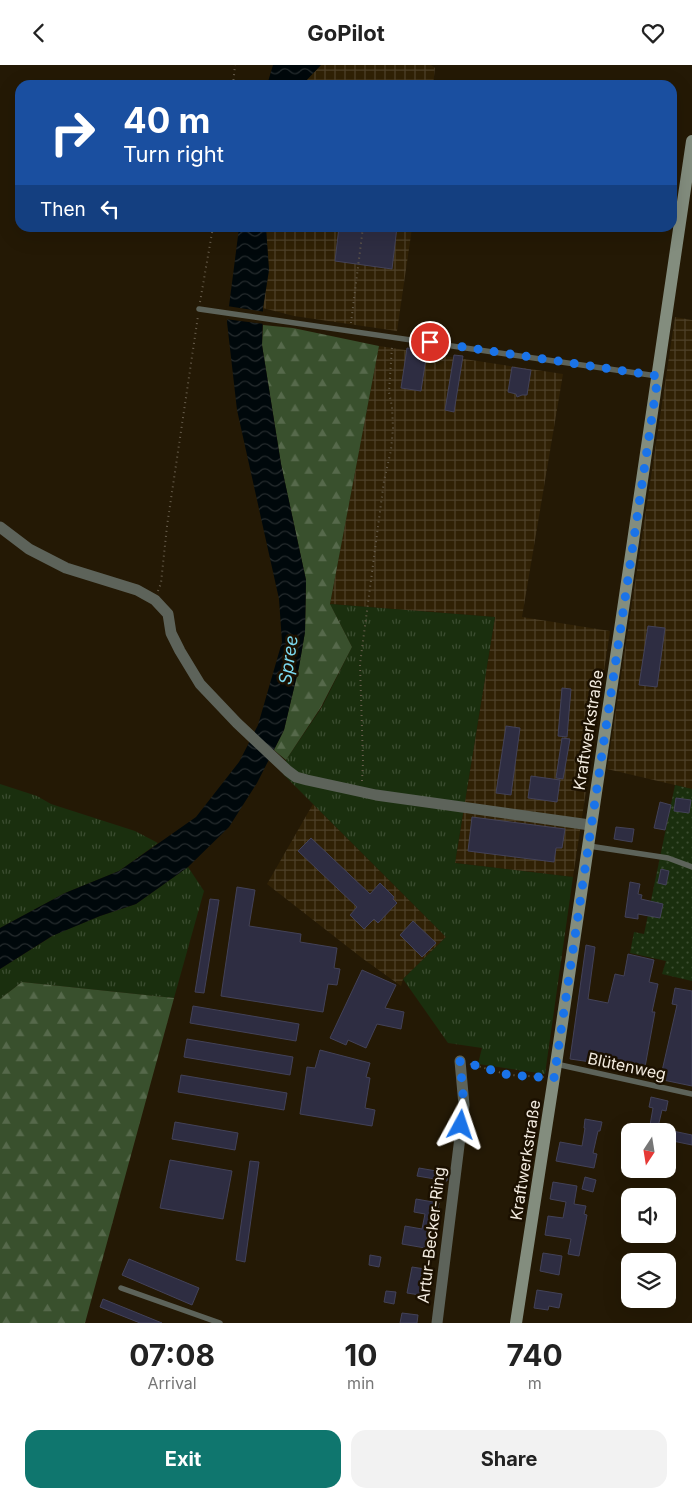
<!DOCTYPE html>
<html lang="en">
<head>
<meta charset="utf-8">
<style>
	:root { --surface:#fff; --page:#f2f2f2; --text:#222; --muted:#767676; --accent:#0f766e }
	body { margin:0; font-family:Inter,sans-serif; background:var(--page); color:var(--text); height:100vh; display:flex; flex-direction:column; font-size:19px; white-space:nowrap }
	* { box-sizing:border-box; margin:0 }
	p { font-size:16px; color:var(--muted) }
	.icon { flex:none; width:28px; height:28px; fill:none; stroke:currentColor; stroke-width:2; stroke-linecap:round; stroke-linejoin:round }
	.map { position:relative; height:1258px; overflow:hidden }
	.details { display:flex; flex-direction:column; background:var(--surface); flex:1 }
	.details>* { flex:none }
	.guide { position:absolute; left:15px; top:15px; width:662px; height:152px; border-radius:15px; box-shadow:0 5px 20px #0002; background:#1a4fa0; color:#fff; overflow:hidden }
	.needle { width:32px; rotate:192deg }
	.tools { position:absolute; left:621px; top:1058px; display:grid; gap:10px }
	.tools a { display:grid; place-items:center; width:55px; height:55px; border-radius:10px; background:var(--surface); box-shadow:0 5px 20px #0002; font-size:25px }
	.pin { position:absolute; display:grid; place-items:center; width:42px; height:42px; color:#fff; margin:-21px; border:2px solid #fff; border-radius:50%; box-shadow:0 1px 5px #0007 }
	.me { position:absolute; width:55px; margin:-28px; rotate:5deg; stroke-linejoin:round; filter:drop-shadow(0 0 4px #0008) }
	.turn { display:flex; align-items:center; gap:18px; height:105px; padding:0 25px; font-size:22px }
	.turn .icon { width:65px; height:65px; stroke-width:2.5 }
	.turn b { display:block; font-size:35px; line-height:42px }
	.then { display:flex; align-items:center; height:48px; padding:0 25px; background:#0003; gap:10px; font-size:19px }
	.eta { display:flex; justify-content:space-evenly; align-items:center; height:85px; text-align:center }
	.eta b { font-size:30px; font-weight:700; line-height:35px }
	.primary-button { display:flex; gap:10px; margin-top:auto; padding:10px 25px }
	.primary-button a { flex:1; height:58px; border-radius:15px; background:var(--accent); color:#fff; font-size:20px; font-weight:700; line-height:58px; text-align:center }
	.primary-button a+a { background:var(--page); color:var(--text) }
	header { display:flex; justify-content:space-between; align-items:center; height:65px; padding:0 25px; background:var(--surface); font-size:22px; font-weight:700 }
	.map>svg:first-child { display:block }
	.industrial { fill:url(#industrial-grid) }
	.grass { fill:url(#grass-tufts) }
	.forest { fill:url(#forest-firs) }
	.garden { fill:url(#garden-dots) }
	.water { fill:url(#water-waves) }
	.pier { fill:#241905 }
	.building { fill:#2e2d42; stroke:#434258 }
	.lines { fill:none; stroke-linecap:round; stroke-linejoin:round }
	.path { stroke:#685e4d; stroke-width:2; stroke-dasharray:1 4; stroke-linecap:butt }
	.lane { stroke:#5d635a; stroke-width:5.5 }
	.street { stroke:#5d635a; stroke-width:11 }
	.secondary { stroke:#838d7e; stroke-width:12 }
	.route { stroke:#1a73e8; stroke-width:9; stroke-dasharray:0 16.2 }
	.labels { text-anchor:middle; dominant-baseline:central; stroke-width:5; stroke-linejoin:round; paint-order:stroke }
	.street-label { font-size:16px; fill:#f3ebdf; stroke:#1b1000 }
	.water-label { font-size:18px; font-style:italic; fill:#7bd8ee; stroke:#1b1000 }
</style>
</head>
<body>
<header><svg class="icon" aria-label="back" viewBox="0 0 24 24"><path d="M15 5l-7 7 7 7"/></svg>GoPilot<svg class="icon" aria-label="heart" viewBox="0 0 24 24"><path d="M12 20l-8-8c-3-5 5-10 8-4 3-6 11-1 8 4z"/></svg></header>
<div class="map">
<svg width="692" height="1258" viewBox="0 0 692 1258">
	<defs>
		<pattern id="industrial-grid" width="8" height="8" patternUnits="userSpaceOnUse" patternTransform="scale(1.25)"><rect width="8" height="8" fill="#302105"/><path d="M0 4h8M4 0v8" fill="none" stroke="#4e4129"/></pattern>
		<pattern id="grass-tufts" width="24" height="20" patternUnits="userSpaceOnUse" patternTransform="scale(1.25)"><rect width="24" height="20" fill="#1a2f0e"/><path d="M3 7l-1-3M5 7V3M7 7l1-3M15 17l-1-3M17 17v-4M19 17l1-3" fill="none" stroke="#3c4d31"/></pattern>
		<pattern id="forest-firs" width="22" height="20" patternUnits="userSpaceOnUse" patternTransform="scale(1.25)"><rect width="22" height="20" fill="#39502d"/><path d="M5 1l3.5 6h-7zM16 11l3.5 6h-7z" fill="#56694b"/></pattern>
		<pattern id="garden-dots" width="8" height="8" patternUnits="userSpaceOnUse" patternTransform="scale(1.25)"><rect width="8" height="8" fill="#1a2f0e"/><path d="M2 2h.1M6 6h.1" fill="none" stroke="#3c4d31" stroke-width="1.8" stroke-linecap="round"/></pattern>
		<pattern id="water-waves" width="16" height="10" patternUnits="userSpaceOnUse" patternTransform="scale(1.25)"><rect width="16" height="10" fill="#00080b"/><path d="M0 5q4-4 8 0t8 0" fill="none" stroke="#262c2e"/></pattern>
	</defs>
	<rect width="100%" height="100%" fill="#241905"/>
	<path class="industrial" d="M321,0H431L435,3L433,20H302Z
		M266,163H412L397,266L294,251L263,243L269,205Z
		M675,252L692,255V724L607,704Z
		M379,281L563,309L522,552L610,566L573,812L455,798L495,552L330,539Z
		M313,739L446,872L403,914L401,921L362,893L267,819Z"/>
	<path class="grass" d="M330,539L495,552L455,798L573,812L545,1009L478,999L482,983L448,978L403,914L446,872L283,709L286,695L322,642L352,582Z
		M0,719L37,731L51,739L135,766L158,778L119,806L65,828L0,863Z
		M188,802L204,826L174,933L22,917L0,934V904L54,870L100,851L136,839Z"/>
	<path class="forest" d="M263,260L293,263L379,281L330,539L352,582L321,642L286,695L274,685L284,665L299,602L305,567L306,515L281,399L262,280Z
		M22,917L174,933L85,1258H0V934Z"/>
	<path class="garden" d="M675,720L692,724V916L662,909L666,896L630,888L634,867L644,869Z"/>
	<path class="water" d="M273,0H321L302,20H267Z
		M239,163H266L269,205L263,243L262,280L281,399L306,515L305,567L299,602L284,665L257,718L229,762L188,802L136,839L100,851L52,871L0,904V863L65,828L119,806L196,752L239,697L258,660L282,577L279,534L237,345L227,257Z"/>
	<path class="pier" d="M227,241L266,247L265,259L225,254Z"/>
	<path class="building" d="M339,162H397L392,204L335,196Z
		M407,283L427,286L421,326L401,323Z
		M454,290L463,291L454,347L445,345Z
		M512,302L531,305L527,330H522L517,332L516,329L508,327Z
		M648,561L665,563L657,622L639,620Z
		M562,623L571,624L567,672L558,671Z
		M506,661L520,663L511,730L496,728Z
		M562,673L570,674L563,714L556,713Z
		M531,711L560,715L557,737L528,733Z
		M676,733L691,735L689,748L674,746Z
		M660,737L671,740L665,765L654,763Z
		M472,752L565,764L562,783H556L554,797L468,786Z
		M616,762L634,764L632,777L614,774Z
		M311,773L370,829L380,818L394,832L393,834L397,838L378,858L374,854L364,864L350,850L357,842L298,786Z
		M661,804L669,806L666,820L658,818Z
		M630,817L640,819L638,829L642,830L641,834L663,839L660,853L638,849V854L625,852Z
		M237,822L255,825L249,861L301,869L300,877L337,883L334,903L340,904L337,920L328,919L323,947L221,931Z
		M210,834L219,835L204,928L195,927Z
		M413,856L436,878L422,892L400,870Z
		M586,880L595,882L588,934L608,938L615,909L624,911L628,889L654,895L649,917L658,919L652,947H655L645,1002L662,1006L677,940L672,939L675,923L692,926V1021L591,1000V997L570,994Z
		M362,905L396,920L385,943L404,947L401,964L377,959L366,983L348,975L346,980L330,973Z
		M193,941L299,959L296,976L190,958Z
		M187,974L293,992L290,1010L184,992Z
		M320,985L370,998L366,1012L370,1013L365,1043L375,1045L372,1061L300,1049L307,1002L315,1003Z
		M181,1010L287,1028L284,1045L178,1027Z
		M651,1032L668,1036L666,1046L662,1045L658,1062L650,1060L653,1043L649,1042Z
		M585,1054L602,1057L600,1066H598L593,1088L597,1089L594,1103L556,1096L560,1077L582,1081L585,1063H584Z
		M175,1057L238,1068L235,1085L172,1074Z
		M668,1065L692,1070V1080L668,1075Z
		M170,1095L232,1106L223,1154L160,1143Z
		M250,1096L259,1097L245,1197L236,1195Z
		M419,1103L448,1108L447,1116L417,1111Z
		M585,1112L596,1115L593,1127L582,1124Z
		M553,1117L577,1121L574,1139L586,1141L584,1149L587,1150L579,1191L568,1189L571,1174L545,1170L548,1151L563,1153L566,1137L550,1134Z
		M416,1134L439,1138L431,1184L402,1179L405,1161L422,1164L425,1149L414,1147Z
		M543,1188L562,1191L559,1210L540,1206Z
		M370,1190L381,1192L379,1202L369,1200Z
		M129,1194L199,1223L192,1240L122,1210Z
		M412,1202L425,1204L420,1230L407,1228Z
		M537,1225L562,1229L559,1243L549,1241L548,1245L534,1243Z
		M386,1226L396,1227L394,1239L384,1237Z
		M103,1234L162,1258H140L100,1242Z
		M402,1248L418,1250L417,1258H400Z"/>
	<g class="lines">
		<path class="path" d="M233,20L235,0
			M200,237L213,162
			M351,258L363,162
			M158,526L161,518L167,461L198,251
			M362,716L363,697L360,599L384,416L391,385L393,363L392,342L389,327L392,281
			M470,999L509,1010L544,1012"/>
		<path class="lane" d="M199,244L657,311
			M589,781L668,793L692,802
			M556,999L692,1029
			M121,1223L220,1258"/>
		<path class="street" d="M0,462L29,484L66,503L137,525L155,535L168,549L171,568L180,586L200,619L237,658L288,706L296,712L307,715L376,730L590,760
			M437,1258L464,1040L460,996"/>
		<path class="secondary" d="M516,1258L556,999L692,76"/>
	</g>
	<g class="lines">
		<path class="route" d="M430,277L658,311L554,1013L509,1010L460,996L464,1040L461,1060"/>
	</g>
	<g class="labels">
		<g class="street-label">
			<text transform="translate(588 665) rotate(-81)">Kraftwerkstraße</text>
			<text transform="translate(627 1001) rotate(12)">Blütenweg</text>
			<text transform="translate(525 1095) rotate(-81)">Kraftwerkstraße</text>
			<text transform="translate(431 1170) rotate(-83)">Artur-Becker-Ring</text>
		</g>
		<g class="water-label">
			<text transform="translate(288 595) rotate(-82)">Spree</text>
		</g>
	</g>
</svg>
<div class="tools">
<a><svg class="needle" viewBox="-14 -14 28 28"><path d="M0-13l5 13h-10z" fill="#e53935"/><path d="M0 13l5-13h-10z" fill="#767676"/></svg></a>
<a><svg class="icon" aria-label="sound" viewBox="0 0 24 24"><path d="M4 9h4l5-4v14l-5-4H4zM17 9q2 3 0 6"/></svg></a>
<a><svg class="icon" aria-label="layers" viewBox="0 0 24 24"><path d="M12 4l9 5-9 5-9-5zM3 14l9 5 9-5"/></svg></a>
</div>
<div class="pin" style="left:430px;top:277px;background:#d93025"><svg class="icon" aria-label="arrive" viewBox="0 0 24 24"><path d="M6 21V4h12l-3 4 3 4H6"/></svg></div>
<svg class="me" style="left:461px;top:1060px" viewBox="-20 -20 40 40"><path d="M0-17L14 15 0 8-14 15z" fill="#1a73e8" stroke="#fff" stroke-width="4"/></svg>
<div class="guide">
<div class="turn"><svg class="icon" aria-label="right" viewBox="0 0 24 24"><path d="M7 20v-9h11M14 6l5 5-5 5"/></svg><div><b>40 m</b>Turn right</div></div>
<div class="then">Then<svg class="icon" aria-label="left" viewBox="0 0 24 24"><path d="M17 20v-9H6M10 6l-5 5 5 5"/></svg></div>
</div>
</div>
<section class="details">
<div class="eta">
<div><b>07:08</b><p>Arrival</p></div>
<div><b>10</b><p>min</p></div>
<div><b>740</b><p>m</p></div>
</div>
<div class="primary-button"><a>Exit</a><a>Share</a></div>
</section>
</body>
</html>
